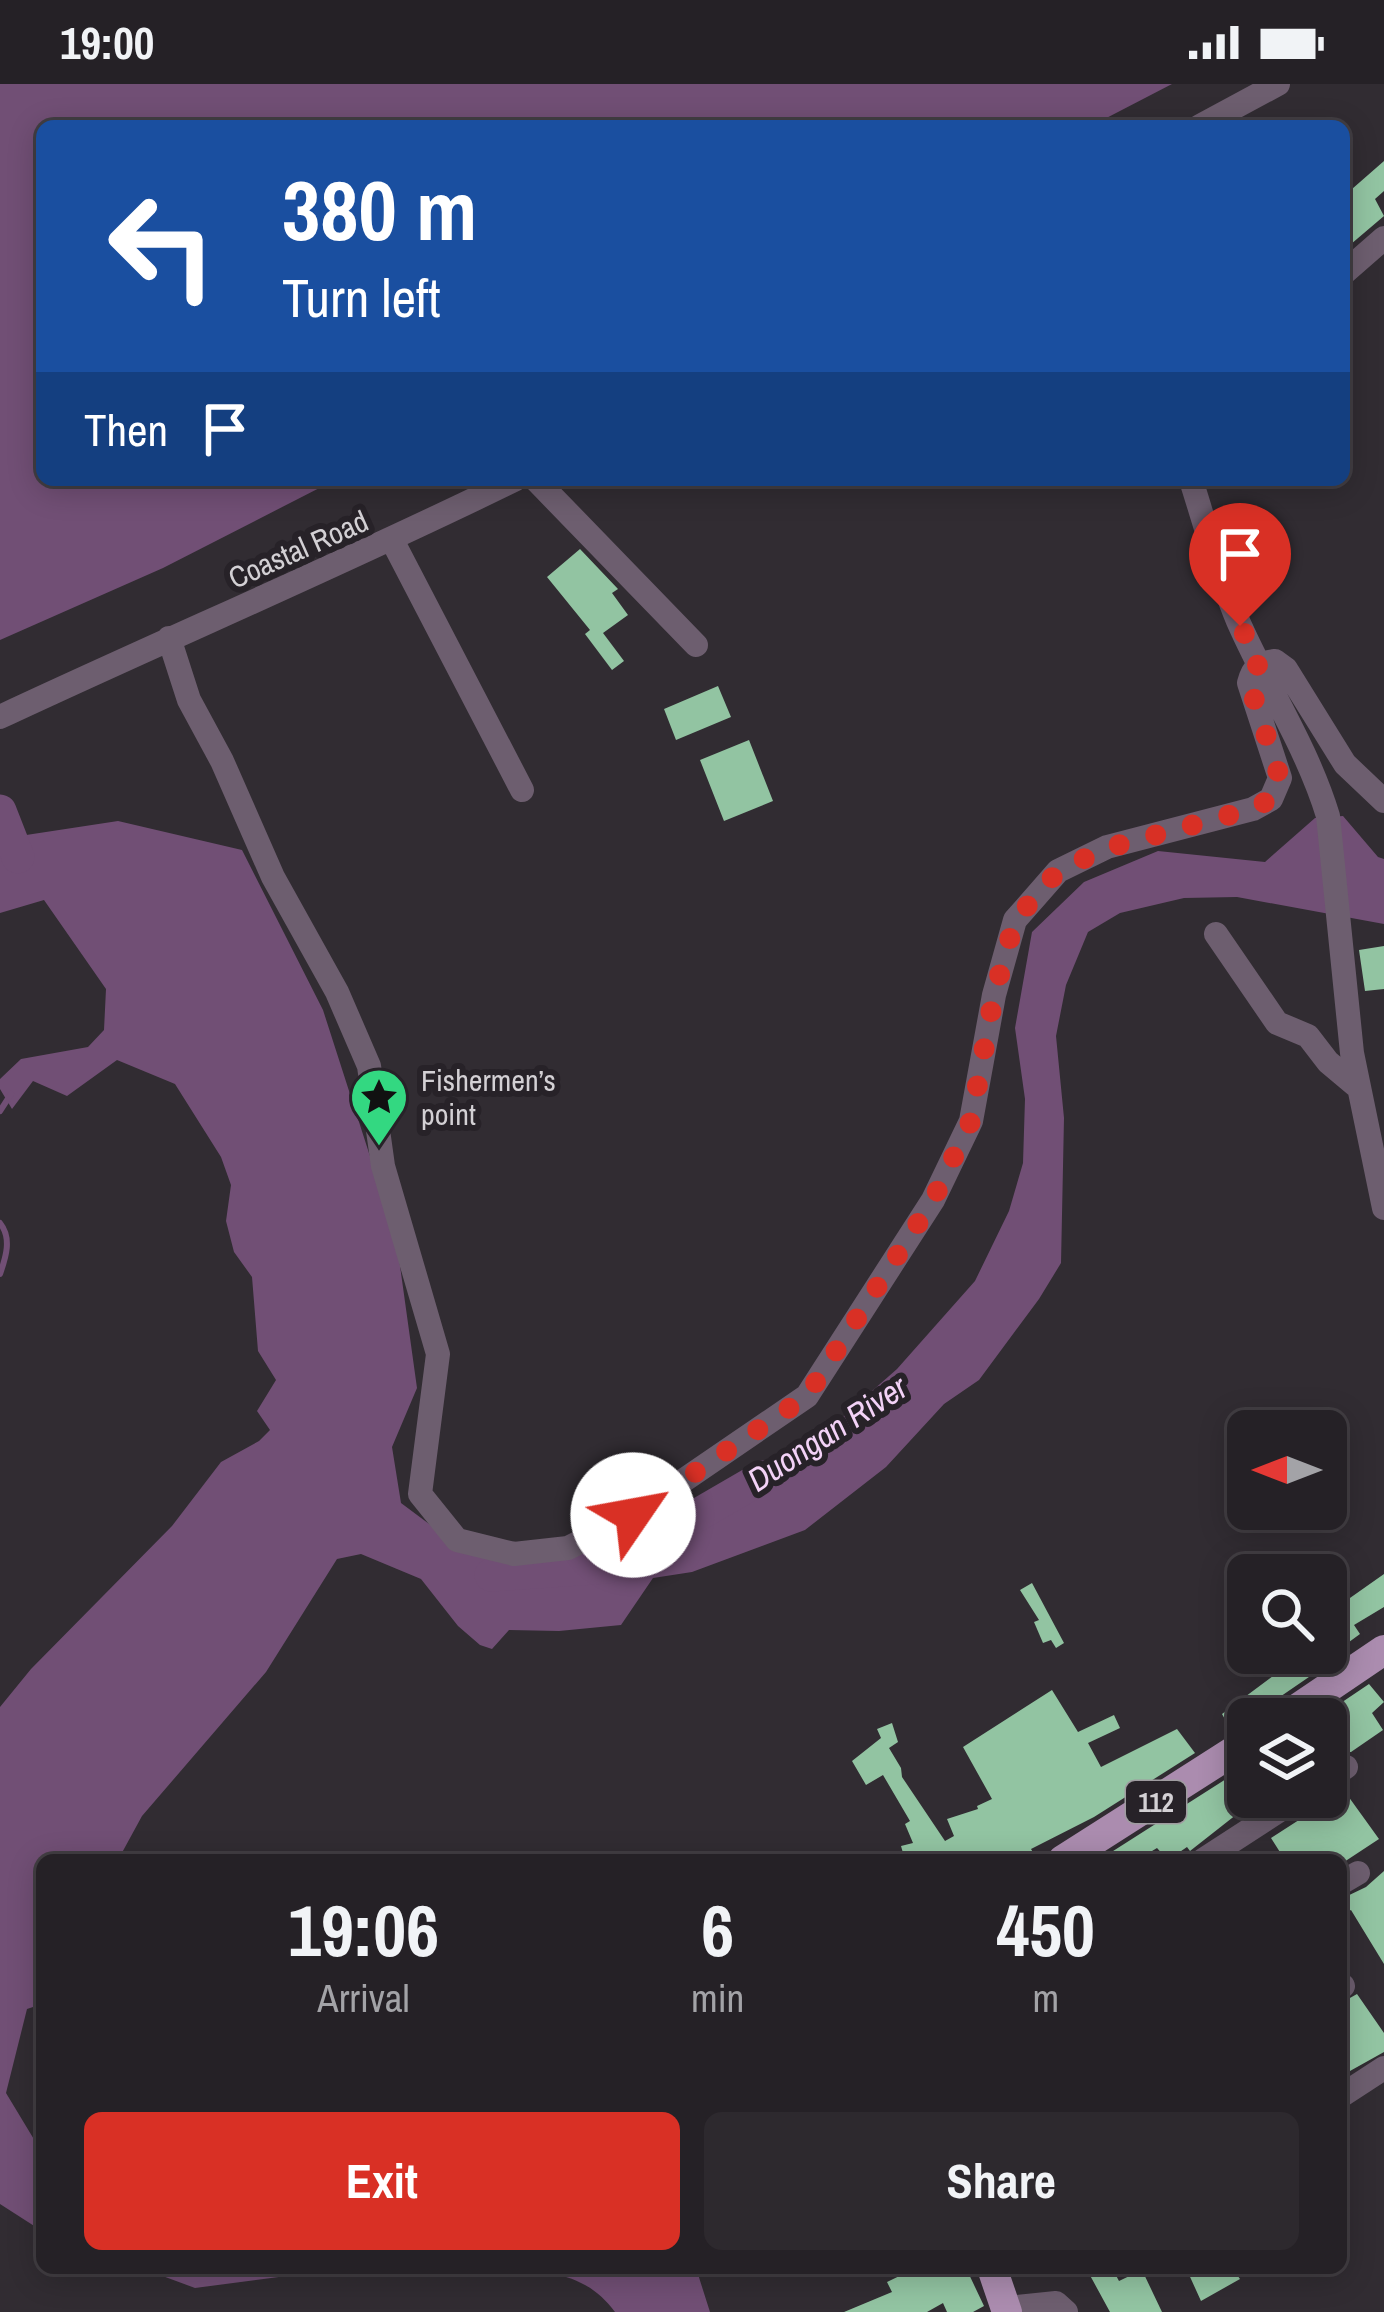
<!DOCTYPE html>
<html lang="en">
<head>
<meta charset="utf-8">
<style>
	:root { --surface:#252126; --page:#2d292e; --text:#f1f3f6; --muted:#a3a3a7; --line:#423e43; --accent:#d93025 }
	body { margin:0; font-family:"Archivo Narrow",sans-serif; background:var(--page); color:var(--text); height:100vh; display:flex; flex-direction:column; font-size:45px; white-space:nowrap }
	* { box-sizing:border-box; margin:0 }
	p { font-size:39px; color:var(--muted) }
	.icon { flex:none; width:66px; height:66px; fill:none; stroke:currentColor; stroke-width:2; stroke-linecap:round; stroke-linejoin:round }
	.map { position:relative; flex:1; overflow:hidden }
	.sheet { position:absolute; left:36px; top:1770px; width:1311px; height:420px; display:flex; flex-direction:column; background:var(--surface); border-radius:18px; box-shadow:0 6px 30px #0003,0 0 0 3px var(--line) }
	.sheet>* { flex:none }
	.guide { position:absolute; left:36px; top:36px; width:1314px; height:366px; border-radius:18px; box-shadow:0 6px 30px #0003,0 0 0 3px var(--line); background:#1a4fa0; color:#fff; overflow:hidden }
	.needle { width:78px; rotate:270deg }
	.controls { position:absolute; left:1227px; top:1326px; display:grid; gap:24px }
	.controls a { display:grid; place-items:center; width:120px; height:120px; border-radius:18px; background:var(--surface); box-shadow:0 6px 30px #0003,0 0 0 3px var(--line); font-size:60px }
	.pin { position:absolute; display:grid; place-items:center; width:102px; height:102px; color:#fff; margin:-123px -51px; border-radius:50% 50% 50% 0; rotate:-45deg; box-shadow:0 0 12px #0007 }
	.pin .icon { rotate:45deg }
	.me { position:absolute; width:132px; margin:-66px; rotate:57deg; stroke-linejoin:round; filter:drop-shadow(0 0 9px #0008) }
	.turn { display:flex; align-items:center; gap:42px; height:252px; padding:0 48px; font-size:54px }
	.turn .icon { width:156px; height:156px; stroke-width:2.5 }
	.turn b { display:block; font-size:84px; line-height:102px }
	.then { display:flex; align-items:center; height:114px; padding:0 48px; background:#0003; gap:24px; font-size:45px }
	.eta { display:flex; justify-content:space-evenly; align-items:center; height:204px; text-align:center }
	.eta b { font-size:72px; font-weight:700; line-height:84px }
	.cta { display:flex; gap:24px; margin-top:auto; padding:24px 48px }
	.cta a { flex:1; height:138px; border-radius:18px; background:var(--accent); color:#fff; font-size:48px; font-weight:700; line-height:138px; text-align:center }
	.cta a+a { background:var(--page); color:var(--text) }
	.status { display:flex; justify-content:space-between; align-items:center; height:84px; padding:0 60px; background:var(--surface); direction:ltr }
	.status svg { height:33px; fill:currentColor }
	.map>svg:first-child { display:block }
	.water { fill:#714f75 }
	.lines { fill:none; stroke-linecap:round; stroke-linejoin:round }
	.stream { stroke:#714f75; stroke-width:6 }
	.river { stroke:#714f75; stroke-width:33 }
	.building { fill:#92c4a2 }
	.minor { stroke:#6d5e6f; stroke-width:24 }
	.major { stroke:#ab8caf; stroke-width:30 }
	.route { stroke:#d93025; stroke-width:21; stroke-dasharray:0 37.8 }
	.labels { text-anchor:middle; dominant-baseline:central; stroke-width:12; stroke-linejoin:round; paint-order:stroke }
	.shield { fill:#272228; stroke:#9f9ca0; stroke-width:3 }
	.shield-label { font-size:27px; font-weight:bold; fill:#d3d0d4 }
	.street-label { font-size:30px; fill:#d3d0d4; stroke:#272228 }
	.poi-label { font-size:30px; fill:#d3d0d4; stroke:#272228; text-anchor:start }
	.water-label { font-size:33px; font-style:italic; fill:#f3d2f7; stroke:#272228 }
</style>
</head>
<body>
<div class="status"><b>19:00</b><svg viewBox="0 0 49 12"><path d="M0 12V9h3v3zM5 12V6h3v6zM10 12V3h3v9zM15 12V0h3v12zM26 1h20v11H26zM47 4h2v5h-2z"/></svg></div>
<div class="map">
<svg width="1384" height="2228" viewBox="0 0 1384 2228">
	<rect width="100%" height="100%" fill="#312c32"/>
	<path class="water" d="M0,0H1172L1091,42H42V396H335L163,484L0,556Z
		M1343,732L1378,773L1384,775V840L1237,813L1184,814L1120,829L1088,848L1066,901L1056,952L1064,1034L1061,1179L1039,1215L979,1296L944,1320L886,1383L805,1446L692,1488L653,1494L621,1541L559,1547L509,1546L492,1565L480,1561L458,1542L421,1495L361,1470L337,1475L266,1588L142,1732L118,1776H42V1920L27,1925L6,2009L35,2057L42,2058V2147L0,2120V1623L31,1585L172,1442L221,1378L259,1357L270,1346L257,1327L276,1296L258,1267L252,1193L234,1168L226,1137L231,1101L221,1073L175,1000L117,976L67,1012L33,997L12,1025L0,1005V995L21,975L88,963L104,946L106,905L44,816L0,829V755L118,737L242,766L323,926L396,1153L417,1304L392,1363L401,1419L460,1463L516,1487L548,1492L600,1485L668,1454L813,1359L897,1285L975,1197L1009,1127L1023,1079L1025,1015L1015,944L1032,848L1084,798L1158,767L1265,778L1315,734Z
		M141,2184H347L195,2204Z
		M506,2184H696L710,2228H615C586,2189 550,2188 506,2184Z"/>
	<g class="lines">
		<path class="stream" d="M0,1027L11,1010
			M0,1139C12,1154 6,1173 0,1190"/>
		<path class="river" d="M0,727L18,773
			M491,1491L608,1483L763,1393"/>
	</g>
	<path class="building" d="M1384,77V107L1375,115L1384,132L1344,166V112Z
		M580,465L618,505L612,509L628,531L603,549L624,577L612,586L585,550L590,546L547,493Z
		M718,602L731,633L676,656L664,625Z
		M749,656L773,717L724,737L700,676Z
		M1384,862V905L1365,907L1359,866Z
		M1384,1490V1523L1354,1541L1360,1550L1334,1569H1344L1271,1619L1263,1632L1259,1630L1231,1646L1222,1630L1273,1592L1259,1569H1326V1525L1337,1517L1340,1521Z
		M1032,1499L1064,1559L1056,1564L1051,1556L1043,1559L1034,1538L1039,1536L1020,1506Z
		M1369,1600L1384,1618L1372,1629L1383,1646L1351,1668L1338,1669L1326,1676V1635H1317Z
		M1052,1606L1078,1648L1114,1631L1120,1644L1088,1659L1101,1683L1177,1645L1195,1669L1094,1733L1031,1765L1035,1772L1027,1776H905L901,1762L913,1759L905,1740L910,1737L883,1691L866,1701L852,1677L881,1654L877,1645L892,1639L898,1658L889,1664L901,1684L902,1693L945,1757L954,1752L947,1735L978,1725L977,1722L992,1715L963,1663Z
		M1248,1681V1704L1238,1710L1246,1723L1190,1767L1187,1763L1168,1776L1157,1764L1137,1776H1099Z
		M1343,1705L1379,1755L1341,1780V1776H1285L1271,1754L1302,1734L1316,1713Z
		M1384,1787V1880L1351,1826L1341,1831V1815L1366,1803Z
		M1357,1910L1384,1949V1968L1341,1992V1919Z
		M916,2184H966L984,2222L973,2228H947L943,2219L927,2228H844L892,2208L887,2198Z
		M1086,2184H1112L1119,2197L1142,2186L1162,2228H1110Z
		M1186,2184H1232L1240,2195L1201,2217Z"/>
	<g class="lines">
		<path class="minor" d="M1200,42L1278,0
			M1344,189L1384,154
			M536,396L696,561
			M1191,396C1206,443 1219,492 1238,537C1267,603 1307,663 1328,732L1352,969L1384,1124
			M392,456L522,706
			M169,554L189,616L222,677L273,793L337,908L369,982L383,1082L438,1270L420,1410L457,1456L514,1470L568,1464L633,1431L807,1312L933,1116L971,1037L994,911L1015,836L1058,787L1107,763L1253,725L1271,715L1280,694L1249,599C1253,583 1259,579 1275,577L1286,585L1345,680L1384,717
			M0,633C171,553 345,479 514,396
			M1216,850L1277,939L1308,952L1328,978L1359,1004
			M1326,1696L1346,1683
			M1203,1776L1300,1713
			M1341,1799L1358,1789
			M1341,1903L1343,1902
			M1341,2012L1384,1984
			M1008,2224L1056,2219L1066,2228"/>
		<path class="major" d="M1282,1635L1384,1566
			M1063,1776L1248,1658
			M992,2184L1007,2228"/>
	</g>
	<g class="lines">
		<path class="route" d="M633,1431L807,1312L933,1116L971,1037L994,911L1015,836L1058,787L1107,764L1252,725L1271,715L1280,694L1249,599L1252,586L1261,578L1240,542"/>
	</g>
	<defs>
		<symbol id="sight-pin" viewBox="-11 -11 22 30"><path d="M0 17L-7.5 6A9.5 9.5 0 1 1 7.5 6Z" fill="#33d881" stroke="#272228"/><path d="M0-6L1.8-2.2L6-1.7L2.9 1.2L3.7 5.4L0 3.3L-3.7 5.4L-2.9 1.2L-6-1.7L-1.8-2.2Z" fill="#111"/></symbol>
	</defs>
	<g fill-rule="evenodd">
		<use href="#sight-pin" x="346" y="980" width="66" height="90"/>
	</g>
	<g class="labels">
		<rect class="shield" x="1126" y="1697" width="60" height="42" rx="9"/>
		<g class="shield-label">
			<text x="1156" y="1718">112</text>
		</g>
		<g class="street-label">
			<text transform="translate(298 465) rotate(-24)">Coastal Road</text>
		</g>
		<g class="poi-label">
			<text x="421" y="996">Fishermen’s<tspan x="421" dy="34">point</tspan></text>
		</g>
		<g class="water-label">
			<text transform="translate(827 1349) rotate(-33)">Duongan River</text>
		</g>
	</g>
</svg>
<div class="controls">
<a><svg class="needle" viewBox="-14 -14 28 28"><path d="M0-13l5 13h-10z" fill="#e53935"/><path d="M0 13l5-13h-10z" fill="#a3a3a7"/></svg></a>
<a><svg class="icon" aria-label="search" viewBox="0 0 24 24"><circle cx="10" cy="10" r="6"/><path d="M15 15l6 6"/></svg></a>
<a><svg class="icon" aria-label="layers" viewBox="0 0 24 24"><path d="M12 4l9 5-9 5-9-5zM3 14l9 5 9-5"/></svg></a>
</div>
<div class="pin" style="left:1240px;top:542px;background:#d93025"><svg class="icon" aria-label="arrive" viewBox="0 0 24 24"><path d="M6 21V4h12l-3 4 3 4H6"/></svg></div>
<svg class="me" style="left:633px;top:1431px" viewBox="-20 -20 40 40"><circle r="19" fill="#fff"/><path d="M0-13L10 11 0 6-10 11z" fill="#d93025"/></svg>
<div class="guide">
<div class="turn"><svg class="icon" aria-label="left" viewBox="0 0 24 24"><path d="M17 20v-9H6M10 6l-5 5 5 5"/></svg><div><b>380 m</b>Turn left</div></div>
<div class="then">Then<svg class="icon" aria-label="arrive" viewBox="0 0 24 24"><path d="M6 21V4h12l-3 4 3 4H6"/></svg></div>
</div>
<section class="sheet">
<div class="eta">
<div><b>19:06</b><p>Arrival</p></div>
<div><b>6</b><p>min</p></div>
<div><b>450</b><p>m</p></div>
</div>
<div class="cta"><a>Exit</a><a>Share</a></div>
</section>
</div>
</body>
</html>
